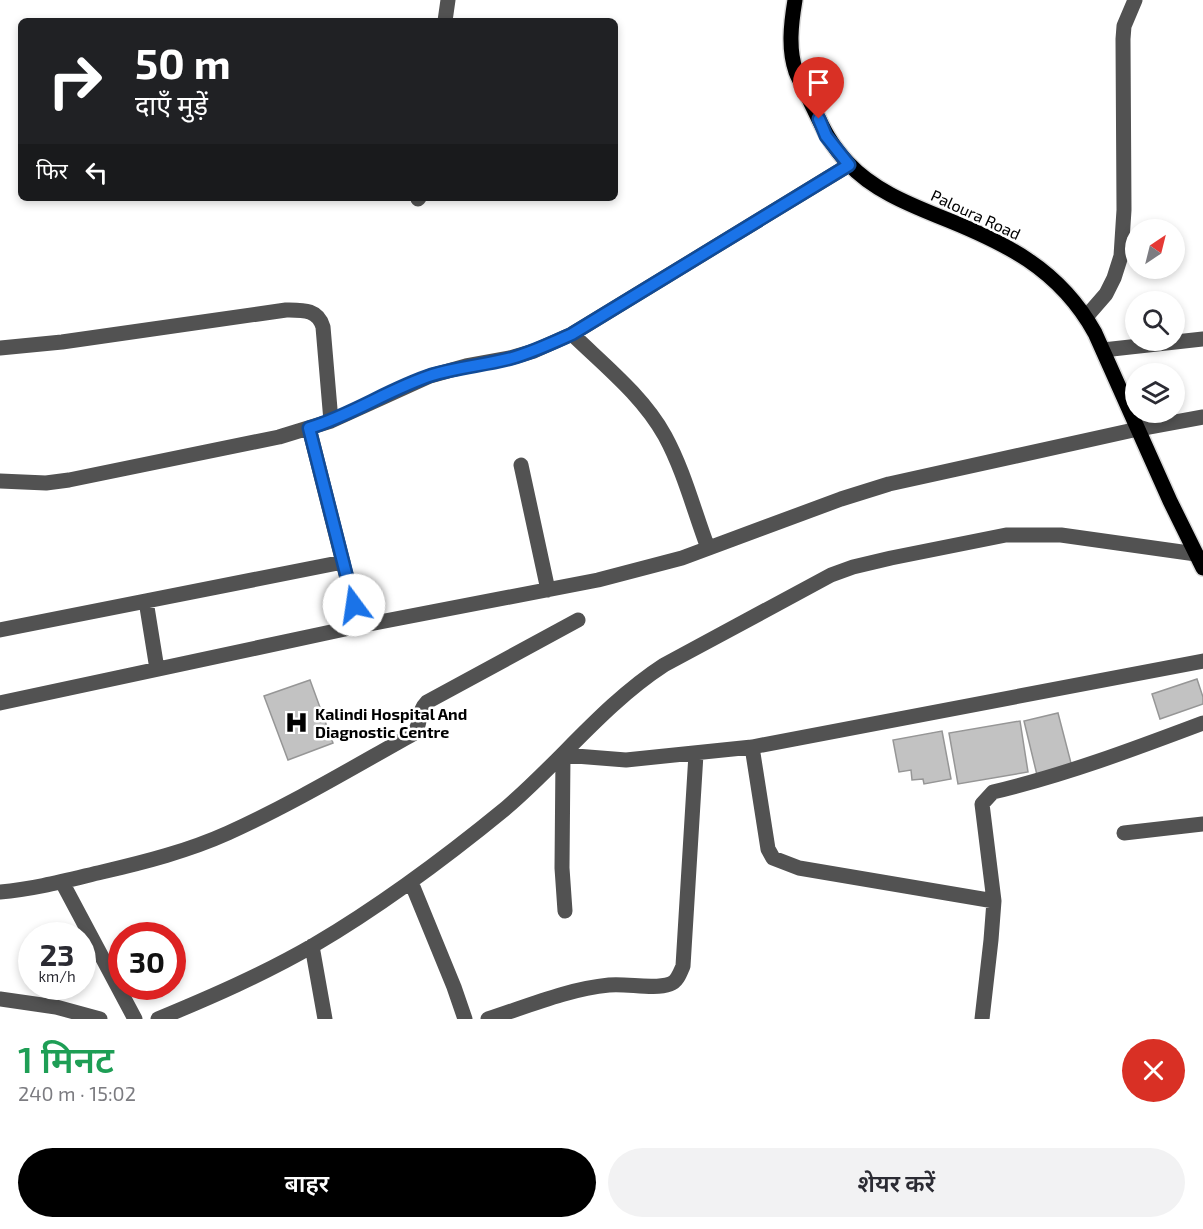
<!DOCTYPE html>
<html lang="hi">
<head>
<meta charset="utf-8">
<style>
	:root { --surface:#fff; --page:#f2f2f3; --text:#2b2b33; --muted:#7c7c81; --accent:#000 }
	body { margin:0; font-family:"Exo 2","Noto Sans Devanagari",sans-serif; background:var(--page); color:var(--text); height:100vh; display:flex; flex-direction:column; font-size:22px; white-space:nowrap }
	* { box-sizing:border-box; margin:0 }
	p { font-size:20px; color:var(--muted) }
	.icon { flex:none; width:33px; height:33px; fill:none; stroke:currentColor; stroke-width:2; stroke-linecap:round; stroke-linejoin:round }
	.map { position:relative; height:1019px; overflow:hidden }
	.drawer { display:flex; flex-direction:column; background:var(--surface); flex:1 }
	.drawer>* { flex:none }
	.guide { position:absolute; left:18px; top:18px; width:600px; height:183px; border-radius:9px; box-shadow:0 3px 9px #0003; background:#202124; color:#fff; overflow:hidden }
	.needle { width:39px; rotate:35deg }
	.controls { position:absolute; left:1125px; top:219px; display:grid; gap:12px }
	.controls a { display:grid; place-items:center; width:60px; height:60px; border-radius:50%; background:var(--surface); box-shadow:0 3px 9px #0003; font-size:30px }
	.speed { position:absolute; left:18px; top:922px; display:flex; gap:12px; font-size:30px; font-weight:700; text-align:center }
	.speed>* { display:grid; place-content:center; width:78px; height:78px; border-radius:50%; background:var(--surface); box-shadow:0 3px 9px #0003; line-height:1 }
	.speed small { font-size:15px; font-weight:400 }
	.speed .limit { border:9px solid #d22; background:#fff; color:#111 }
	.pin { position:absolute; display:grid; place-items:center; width:51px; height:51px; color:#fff; margin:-62px -26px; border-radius:50% 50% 50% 0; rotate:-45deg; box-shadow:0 0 6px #0007 }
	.pin .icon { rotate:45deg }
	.me { position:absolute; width:66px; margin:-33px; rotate:346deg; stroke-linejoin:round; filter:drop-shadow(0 0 4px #0008) }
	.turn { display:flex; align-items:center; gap:21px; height:126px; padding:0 18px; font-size:27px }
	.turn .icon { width:78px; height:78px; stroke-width:2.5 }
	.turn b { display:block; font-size:42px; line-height:51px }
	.then { display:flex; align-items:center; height:57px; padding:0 18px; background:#0003; gap:12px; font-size:22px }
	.round { display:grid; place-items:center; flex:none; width:63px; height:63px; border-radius:32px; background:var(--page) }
	.overview { display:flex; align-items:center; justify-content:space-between; height:102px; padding:0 18px }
	h1 { font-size:36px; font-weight:600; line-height:45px; color:#1e9e55 }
	.action { display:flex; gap:12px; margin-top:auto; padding:12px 18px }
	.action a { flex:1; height:69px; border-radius:36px; background:var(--accent); color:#fff; font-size:24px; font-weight:600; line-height:69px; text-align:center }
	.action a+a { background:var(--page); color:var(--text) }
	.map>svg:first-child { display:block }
	.building { fill:#c2c2c2; stroke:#969696; stroke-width:1.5 }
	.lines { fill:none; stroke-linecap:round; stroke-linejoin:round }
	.major-casing { stroke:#dbdbdb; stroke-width:18 }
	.minor { stroke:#525252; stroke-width:15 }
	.major { stroke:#000; stroke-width:15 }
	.route-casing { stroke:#114b97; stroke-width:15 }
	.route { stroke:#1a73e8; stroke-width:10 }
	.labels { text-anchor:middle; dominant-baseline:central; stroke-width:5; stroke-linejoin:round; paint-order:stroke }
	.street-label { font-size:16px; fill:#000; stroke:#fff }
	.poi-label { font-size:16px; font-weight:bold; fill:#000; stroke:#fff; text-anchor:start }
</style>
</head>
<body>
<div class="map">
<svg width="1203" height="1019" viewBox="0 0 1203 1019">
	<rect width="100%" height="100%" fill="#fff"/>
	<path class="building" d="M1197,679L1203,697V704L1160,719L1152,694Z
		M310,680L333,743L288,760L264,696Z
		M1058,713L1072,767L1037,775L1024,721Z
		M1020,721L1028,772L958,784L949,733Z
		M942,731L951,779L924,784L923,779L912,780L911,770L899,772L893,740Z"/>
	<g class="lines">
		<defs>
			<path id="major" d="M795,0C791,24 788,49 796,72C800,82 806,92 810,101C822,126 829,143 848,163C872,189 906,203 938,216C1004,242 1059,268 1095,333L1170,501L1203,568"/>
		</defs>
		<use href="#major" class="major-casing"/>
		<path class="minor" d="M445,21L448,0
			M418,199L419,198
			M1086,317L1106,294L1114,278L1121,256L1124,210L1123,39L1124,26L1135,0
			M572,334C604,365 643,396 665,436C684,471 694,511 708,548
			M0,348L62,342L286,310C303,310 318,309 323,327L331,421
			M1103,350L1203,339
			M309,428L359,626
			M521,465L548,590
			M0,481L46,483L69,480L279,437L331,421L430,376L466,366L510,358L534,351L572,334L849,165
			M146,601L157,669
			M0,630L343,562
			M0,703L359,626L598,580L682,558L841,499L889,484L1138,429L1203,417
			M752,747L768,849L773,858L799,868L994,901
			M1124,833L1203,824
			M62,882L135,1019
			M411,882L454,987L465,1019
			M0,892C35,889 68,880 102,872C145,862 188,851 228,833C292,804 352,768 413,734C423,723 416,713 427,702L578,620
			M565,911L562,868L563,755L626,760L752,747L1203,661
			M312,946L325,1019
			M0,999L56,1007L100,1019
			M158,1019C211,997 264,974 314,945C382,905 445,858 506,808C560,762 604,704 664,665L831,575L853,567L891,558L1006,535H1061L1196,554
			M488,1019C528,1006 568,989 609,985C627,983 654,990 670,984C677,982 680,973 683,966L696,754
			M982,1019L991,940L994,901L982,804L993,792C1065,775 1134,749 1203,723"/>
		<use href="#major" class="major"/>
	</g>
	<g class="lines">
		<defs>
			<path id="route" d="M354,605L309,428C352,415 389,389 432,375C458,367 486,365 512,358C533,352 552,343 572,334L849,165L826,136L819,119"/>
		</defs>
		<use href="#route" class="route-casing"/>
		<use href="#route" class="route"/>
	</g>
	<defs>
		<symbol id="hospital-bare" viewBox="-9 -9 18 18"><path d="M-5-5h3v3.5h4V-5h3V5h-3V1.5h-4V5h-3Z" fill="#000" stroke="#fff" stroke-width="2.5" paint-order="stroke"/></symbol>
	</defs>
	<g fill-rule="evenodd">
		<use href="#hospital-bare" x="280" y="706" width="33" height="33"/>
	</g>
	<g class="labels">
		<g class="street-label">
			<text transform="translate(976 214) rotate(25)">Paloura Road</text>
		</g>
		<g class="poi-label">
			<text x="315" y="713">Kalindi Hospital And<tspan x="315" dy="18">Diagnostic Centre</tspan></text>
		</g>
	</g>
</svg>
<div class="controls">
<a><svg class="needle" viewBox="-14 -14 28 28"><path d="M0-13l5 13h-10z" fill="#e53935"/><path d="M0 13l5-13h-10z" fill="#7c7c81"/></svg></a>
<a><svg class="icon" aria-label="search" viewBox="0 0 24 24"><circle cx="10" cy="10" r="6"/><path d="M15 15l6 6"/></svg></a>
<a><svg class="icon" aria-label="layers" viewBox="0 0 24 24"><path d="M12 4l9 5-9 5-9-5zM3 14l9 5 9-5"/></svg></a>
</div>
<div class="speed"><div>23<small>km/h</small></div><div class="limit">30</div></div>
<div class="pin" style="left:819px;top:119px;background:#d93025"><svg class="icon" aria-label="arrive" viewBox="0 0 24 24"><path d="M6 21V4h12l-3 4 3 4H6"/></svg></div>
<svg class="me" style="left:354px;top:605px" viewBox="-20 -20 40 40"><circle r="19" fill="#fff"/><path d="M0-13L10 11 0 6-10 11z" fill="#1a73e8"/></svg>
<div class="guide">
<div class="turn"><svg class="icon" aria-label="right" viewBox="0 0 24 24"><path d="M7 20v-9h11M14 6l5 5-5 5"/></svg><div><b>50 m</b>दाएँ मुड़ें</div></div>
<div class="then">फिर<svg class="icon" aria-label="left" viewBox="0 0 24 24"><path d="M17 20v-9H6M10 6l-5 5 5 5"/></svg></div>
</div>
</div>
<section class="drawer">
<div class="overview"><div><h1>1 मिनट</h1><p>240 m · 15:02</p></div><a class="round" style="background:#d93025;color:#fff"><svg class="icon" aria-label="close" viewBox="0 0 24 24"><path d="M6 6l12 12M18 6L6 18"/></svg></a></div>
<div class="action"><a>बाहर</a><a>शेयर करें</a></div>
</section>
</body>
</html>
